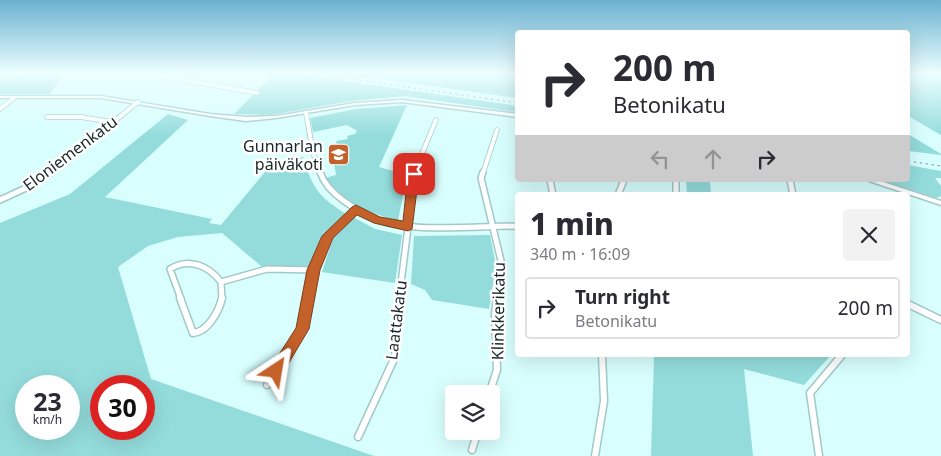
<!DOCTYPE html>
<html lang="en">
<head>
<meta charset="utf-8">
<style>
	:root { --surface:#fff; --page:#f2f2f3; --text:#2b2b33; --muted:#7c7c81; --line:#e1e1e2 }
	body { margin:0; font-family:"Noto Sans",sans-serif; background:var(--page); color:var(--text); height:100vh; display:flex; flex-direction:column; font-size:19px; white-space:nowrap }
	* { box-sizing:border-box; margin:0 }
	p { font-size:16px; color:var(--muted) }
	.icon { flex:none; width:28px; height:28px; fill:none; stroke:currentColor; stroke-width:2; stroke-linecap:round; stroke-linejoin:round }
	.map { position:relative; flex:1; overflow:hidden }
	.details { position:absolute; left:515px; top:192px; width:395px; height:165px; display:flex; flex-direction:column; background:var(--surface); border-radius:5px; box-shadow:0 5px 20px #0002 }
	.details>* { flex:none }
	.banner { position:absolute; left:515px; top:30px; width:395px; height:152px; border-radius:5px; box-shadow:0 5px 20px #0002; background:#fff; color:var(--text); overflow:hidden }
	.controls { position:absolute; left:445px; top:385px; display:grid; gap:10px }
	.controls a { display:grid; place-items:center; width:55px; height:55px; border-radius:5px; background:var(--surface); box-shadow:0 5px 20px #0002; font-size:25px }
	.speed { position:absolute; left:15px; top:375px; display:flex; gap:10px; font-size:25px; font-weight:700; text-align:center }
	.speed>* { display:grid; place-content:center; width:65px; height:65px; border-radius:50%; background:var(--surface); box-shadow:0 5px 20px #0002; line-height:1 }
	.speed small { font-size:12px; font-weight:400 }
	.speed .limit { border:8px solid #d22; background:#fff; color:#111 }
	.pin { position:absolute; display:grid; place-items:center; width:42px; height:42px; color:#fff; margin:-21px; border-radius:10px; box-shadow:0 2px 8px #0006 }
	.me { position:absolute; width:55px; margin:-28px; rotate:33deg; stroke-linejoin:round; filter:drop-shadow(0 0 4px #0008) }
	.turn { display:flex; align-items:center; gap:18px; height:105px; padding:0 15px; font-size:22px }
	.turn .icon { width:65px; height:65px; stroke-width:2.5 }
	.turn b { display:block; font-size:35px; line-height:42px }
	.lanes { display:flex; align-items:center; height:48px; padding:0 15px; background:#0003; justify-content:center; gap:25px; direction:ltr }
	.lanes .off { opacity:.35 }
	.round { display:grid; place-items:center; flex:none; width:52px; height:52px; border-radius:5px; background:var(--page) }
	.overview { display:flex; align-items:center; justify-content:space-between; height:85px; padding:0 15px }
	h1 { font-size:30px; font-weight:800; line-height:38px }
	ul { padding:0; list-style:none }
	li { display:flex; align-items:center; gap:15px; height:62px; margin:0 10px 8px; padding:0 5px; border:2px solid var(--line); border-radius:5px }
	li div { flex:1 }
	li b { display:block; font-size:19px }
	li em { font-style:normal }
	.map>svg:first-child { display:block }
	.green { fill:#94dcdc; fill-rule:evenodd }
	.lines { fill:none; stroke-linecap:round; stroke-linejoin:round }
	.minor-far2-casing { stroke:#a2c8c8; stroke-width:5.5 }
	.minor-far1-casing { stroke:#a2c8c8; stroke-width:8 }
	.minor-casing { stroke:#a2c8c8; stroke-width:9 }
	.tertiary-casing { stroke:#a2c8c8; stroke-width:3 }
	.minor-far2 { stroke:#fff; stroke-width:4 }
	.minor-far1 { stroke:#fff; stroke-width:5 }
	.minor { stroke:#fff; stroke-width:6 }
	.tertiary { fill:#fff; fill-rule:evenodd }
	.rail { stroke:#718b8b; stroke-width:1; stroke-dasharray:2 4; stroke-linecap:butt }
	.route { fill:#c46029; stroke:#7f3e1b }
	.labels { text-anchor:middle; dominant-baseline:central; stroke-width:5; stroke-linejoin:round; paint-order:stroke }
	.poi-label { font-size:16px; fill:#182727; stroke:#fff; text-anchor:end }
	.street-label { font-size:16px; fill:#182727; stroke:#fff }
</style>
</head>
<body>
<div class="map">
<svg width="941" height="456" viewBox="0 0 941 456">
	<rect width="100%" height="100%" fill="#d8fefe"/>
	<path class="green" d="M28,73H72L63,75L50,94H0V80Z
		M261,73H290L518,106L517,112L405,96L351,101L270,115L234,114L273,75Z
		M340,73H517V98Z
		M908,73H941V135L908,116Z
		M407,105L379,167L407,175L398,221C362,210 351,206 325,178L336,175L334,163L338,162L335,151L338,150L336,141L348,139L347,136L355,134L357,131L347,125L313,132L310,118L356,109Z
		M168,114L188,120L105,197L212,219L209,223L221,225L270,166L303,157C313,189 318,196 346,214L324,234L310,268L261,266L222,233L178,237L148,246L118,267L151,379L374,456H0V223L70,194ZM26,386H69V429H26ZM101,386H144V429H101Z
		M908,134L941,154V155L908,151Z
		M908,165L941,171V178H935L941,186V196L936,198L880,180H908Z
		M686,180H710L711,195H687Z
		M353,217L375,229L402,235L395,283L322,272L333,238Z
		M490,235L496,266L489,309L432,300L425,290L411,284L414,236Z
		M654,355H831L804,385L744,369L753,456H651Z"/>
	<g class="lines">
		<defs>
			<path id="minor-far2" d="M144,73L257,93
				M0,109L14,98
				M306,113L313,152L320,173
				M47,117H81L111,122
				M50,173L138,102
				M414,173L436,120
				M483,173L497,130"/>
			<path id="minor-far1" d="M320,172C324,184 334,194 344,201C354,208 365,216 377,220C413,233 479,226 518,226
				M483,172L481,178L502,265L497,299
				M550,180L553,195
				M676,180V195
				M790,180L793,195
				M618,195L624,180
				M0,200L26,188L52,172
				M221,282L222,299
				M221,282L267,269L314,270
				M181,299L170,269C189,257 209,266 221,282
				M309,299L314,270L328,236L356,209
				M399,299L415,172"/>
			<path id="minor" d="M180,298L193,333C208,332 219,311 222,298
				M908,304L941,320
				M267,385L303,329L309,298
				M489,394L497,370L495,314L497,298
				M358,437L395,357L399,298
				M472,450L478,431
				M595,456L604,401L602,355
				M819,456L810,393L842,355"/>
			<path id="tertiary" d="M6,73H13L0,76V74Z
				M0,96H101L210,114L246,117L276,116L355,103L402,100L518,114V117L402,102L355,105L276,118L246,121L210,116L101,98H0Z
				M868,180H877L941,201V205L869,181Z"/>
		</defs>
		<use href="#minor-far2" class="minor-far2-casing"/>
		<use href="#minor-far1" class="minor-far1-casing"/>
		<use href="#minor" class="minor-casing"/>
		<use href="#tertiary" class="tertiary-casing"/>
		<use href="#minor-far2" class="minor-far2"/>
		<use href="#minor-far1" class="minor-far1"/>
		<use href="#minor" class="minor"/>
		<use href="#tertiary" class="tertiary"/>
		<path class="rail" d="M307,73L518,103
			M908,161L941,166"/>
	</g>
	<linearGradient id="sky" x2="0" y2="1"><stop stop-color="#6ab1d0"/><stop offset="0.54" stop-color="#edffff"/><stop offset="1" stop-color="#edffff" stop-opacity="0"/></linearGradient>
	<rect width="941" height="136" fill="url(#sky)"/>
	<path class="route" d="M414,171L419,174L412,229L408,231L374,223L357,215L333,238L320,270L309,329L281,376L276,378L271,376L268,371L271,367L296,328L307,270L322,236L352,207L356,205L380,217L403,221L408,174Z"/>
	<defs>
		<symbol id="school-square" viewBox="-11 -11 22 22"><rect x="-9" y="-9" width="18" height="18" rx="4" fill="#c46029" stroke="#fff"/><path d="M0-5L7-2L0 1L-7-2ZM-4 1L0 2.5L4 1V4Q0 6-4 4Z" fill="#fff"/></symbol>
	</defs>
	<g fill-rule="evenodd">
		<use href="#school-square" x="326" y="142" width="25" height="25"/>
	</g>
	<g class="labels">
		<g class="poi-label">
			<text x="323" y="146">Gunnarlan<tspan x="323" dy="18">päiväkoti</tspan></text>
		</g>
		<g class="street-label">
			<text transform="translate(70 153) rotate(-37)">Eloniemenkatu</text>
			<text transform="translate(498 311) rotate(-89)">Klinkkerikatu</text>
			<text transform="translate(396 320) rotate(-83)">Laattakatu</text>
		</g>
	</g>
</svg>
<div class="controls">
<a><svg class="icon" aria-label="layers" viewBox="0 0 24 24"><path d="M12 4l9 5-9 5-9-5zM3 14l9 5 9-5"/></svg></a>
</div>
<div class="speed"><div>23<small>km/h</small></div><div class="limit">30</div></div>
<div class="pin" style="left:414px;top:174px;background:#d93025"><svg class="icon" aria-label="arrive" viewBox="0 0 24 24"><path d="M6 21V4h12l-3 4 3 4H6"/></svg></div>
<svg class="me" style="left:276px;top:371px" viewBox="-20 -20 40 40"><path d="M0-17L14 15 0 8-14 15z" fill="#c46029" stroke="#fff" stroke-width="4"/></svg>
<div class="banner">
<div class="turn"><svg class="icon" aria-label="right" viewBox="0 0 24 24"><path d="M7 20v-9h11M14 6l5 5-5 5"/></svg><div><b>200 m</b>Betonikatu</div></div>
<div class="lanes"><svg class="icon off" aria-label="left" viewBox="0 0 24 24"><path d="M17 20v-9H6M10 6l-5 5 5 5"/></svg><svg class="icon off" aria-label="ahead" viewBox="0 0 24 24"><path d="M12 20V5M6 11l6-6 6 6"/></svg><svg class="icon" aria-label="right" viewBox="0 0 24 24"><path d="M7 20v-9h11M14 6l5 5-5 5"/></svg></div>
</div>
<section class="details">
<div class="overview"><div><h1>1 min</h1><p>340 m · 16:09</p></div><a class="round"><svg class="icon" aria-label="close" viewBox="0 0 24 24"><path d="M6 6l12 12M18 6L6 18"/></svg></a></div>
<ul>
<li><svg class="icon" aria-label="right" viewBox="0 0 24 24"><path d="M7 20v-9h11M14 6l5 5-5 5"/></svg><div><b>Turn right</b><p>Betonikatu</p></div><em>200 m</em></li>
</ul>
</section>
</div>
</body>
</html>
